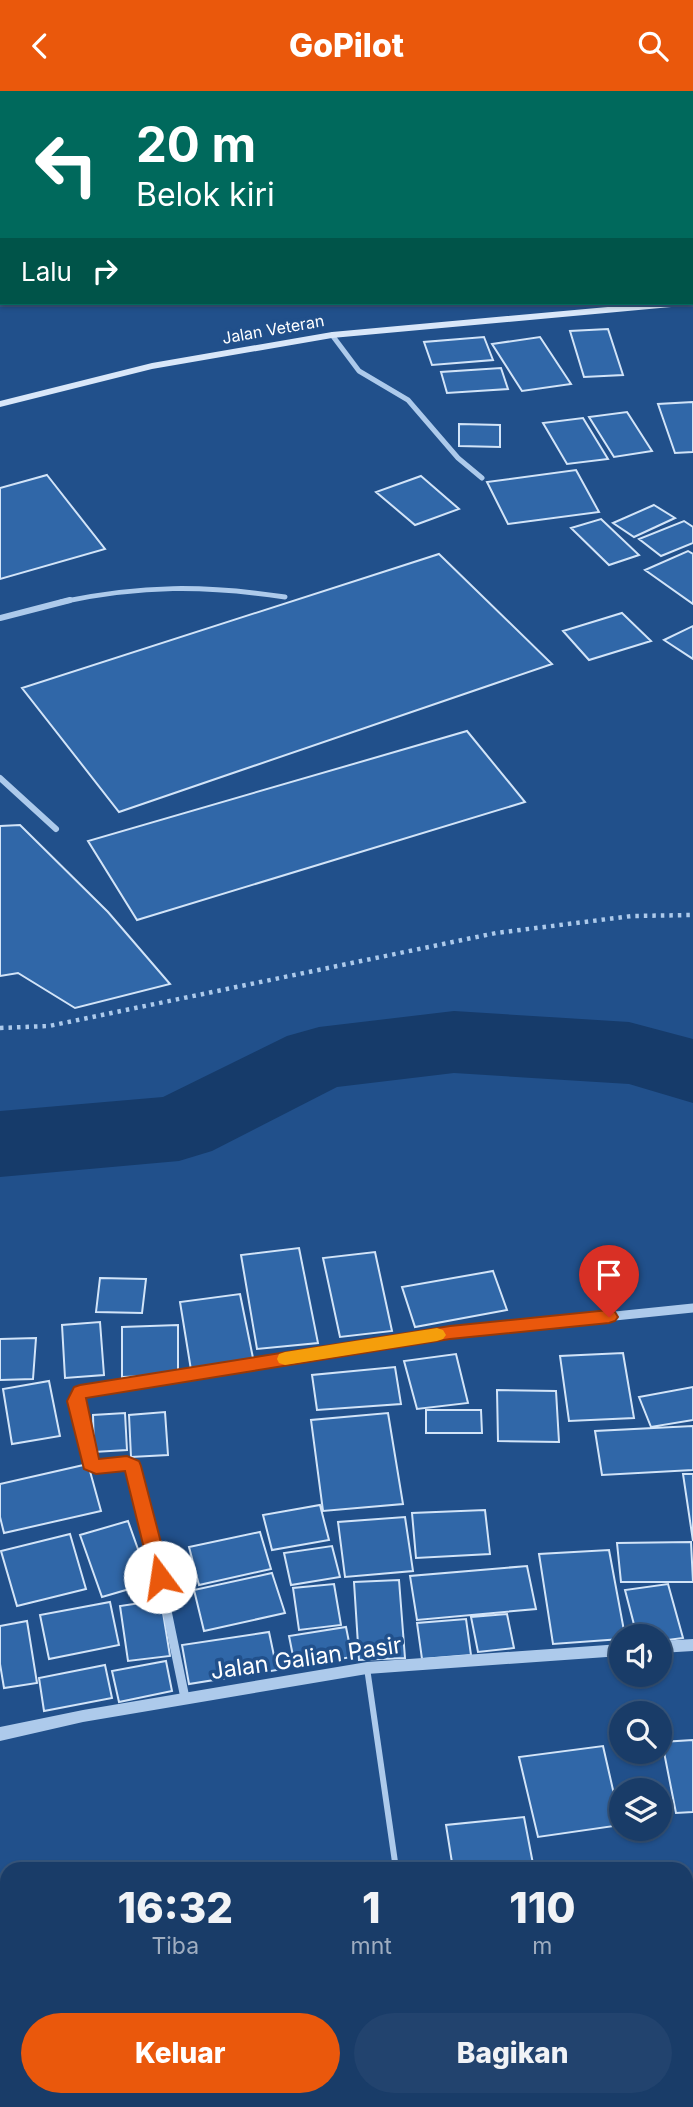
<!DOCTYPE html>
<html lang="id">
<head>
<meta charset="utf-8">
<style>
	:root { --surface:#193c68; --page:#22436e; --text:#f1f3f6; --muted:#9fadc0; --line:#37567c; --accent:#ea580c }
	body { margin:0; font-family:Inter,sans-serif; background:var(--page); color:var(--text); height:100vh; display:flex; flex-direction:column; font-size:26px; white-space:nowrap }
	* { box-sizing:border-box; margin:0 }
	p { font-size:23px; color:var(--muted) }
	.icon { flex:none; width:38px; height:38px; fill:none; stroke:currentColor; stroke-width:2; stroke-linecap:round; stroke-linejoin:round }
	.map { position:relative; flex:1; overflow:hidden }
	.panel { position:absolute; left:0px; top:1771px; width:693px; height:245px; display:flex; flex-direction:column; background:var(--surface); border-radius:21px 21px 0 0; box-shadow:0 2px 5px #0004,0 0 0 2px var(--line) }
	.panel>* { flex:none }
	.guide { position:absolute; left:0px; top:0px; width:693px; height:214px; box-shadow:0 2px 5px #0004,0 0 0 2px var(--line); background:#00695c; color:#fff; overflow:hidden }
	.fabs { position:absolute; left:609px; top:1533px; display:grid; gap:14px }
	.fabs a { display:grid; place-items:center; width:63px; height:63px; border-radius:50%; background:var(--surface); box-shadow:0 2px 5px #0004,0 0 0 2px var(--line); font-size:35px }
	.pin { position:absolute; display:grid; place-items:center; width:60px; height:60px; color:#fff; margin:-72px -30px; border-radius:50% 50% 50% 0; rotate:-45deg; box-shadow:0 0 7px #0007 }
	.pin .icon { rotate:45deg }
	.me { position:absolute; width:77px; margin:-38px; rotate:346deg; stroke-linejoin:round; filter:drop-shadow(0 0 5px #0008) }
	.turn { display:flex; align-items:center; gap:24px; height:147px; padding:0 21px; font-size:32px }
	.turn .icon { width:91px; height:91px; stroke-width:2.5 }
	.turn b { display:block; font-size:49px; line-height:60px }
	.then { display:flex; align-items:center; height:66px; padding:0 21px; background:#0003; gap:14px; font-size:26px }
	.eta { display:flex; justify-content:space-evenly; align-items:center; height:119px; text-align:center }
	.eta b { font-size:42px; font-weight:800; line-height:49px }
	.primary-button { display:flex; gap:14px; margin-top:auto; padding:14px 21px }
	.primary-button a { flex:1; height:80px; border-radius:42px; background:var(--accent); color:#fff; font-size:28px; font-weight:800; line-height:80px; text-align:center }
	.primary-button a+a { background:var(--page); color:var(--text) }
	header { display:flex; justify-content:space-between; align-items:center; height:91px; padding:0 21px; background:var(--accent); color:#fff; font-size:32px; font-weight:800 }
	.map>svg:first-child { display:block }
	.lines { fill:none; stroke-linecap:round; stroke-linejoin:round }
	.river { fill:#163b6a; fill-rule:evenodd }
	.building { fill:#3067a8; stroke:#d2e4f8; stroke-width:2 }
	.path { stroke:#adcaeb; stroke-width:4.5; stroke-dasharray:3.5 5; stroke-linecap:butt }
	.service-far1 { stroke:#adcaeb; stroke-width:3.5 }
	.service { stroke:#adcaeb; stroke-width:6 }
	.minor-far2 { stroke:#adcaeb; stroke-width:5 }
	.minor-far1 { stroke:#adcaeb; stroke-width:6 }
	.minor { stroke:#adcaeb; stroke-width:9 }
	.tertiary { fill:#adcaeb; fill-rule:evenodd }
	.secondary { fill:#d9e7f9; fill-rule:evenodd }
	.route { fill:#ea580c; stroke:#983908; stroke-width:2 }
	.slow { fill:#f59e0b }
	.labels { text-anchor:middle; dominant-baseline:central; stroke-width:7; stroke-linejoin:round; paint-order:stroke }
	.far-street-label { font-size:16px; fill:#fff; stroke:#21508b }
	.near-street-label { font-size:23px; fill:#fff; stroke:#21508b }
</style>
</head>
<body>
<header><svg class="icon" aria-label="back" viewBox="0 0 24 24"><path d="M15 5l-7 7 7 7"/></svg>GoPilot<svg class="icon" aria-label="search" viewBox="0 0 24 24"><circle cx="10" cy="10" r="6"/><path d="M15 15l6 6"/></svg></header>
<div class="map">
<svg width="693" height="2016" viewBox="0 0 693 2016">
	<rect width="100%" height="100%" fill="#21508b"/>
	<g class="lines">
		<path class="river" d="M454,920L629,931L693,948V1012L629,993L454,982L337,996L212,1060L179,1070L0,1086V1020L163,1006L287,945L319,936Z"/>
	</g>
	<path class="building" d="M20,0H185L188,2H22Z
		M189,0H324L327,2H192Z
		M337,0H466L469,2H339Z
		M471,0H572L567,2Z
		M0,47L2,48L0,117Z
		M608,238L623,284L584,286L570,240Z
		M484,246L493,269L432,274L424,251Z
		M540,246L571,293L522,300L492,253Z
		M501,277L508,298L447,302L441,281Z
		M693,311V361L675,362L658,313Z
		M627,321L652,360L614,366L589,326Z
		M583,327L608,368L567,373L543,332Z
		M459,333L500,334V356L459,355Z
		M576,379L599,421L508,433L487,391Z
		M47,384L105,458L0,488V397Z
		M421,385L459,418L415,434L376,401Z
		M654,414L675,427L634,446L613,432Z
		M601,428L639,464L609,474L571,437Z
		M684,430L693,436V452L661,465L639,448Z
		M688,460L693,463V513L645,479Z
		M439,463L552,573L119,721L22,597Z
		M622,522L651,550L589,569L563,540Z
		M693,535V568L664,549Z
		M467,640L525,711L137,829L88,750Z
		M20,734L108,821L170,893L75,917L18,882L0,885V735Z
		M299,1157L318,1252L257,1258L241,1164Z
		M375,1161L392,1240L340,1246L323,1167Z
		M493,1180L507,1219L415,1236L402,1196Z
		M100,1187L146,1188L142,1222L96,1221Z
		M240,1203L254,1272L191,1279L180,1211Z
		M100,1231L104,1284L65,1287L62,1234Z
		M178,1234V1284L122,1286V1236Z
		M36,1247L33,1288L0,1289V1248Z
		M623,1262L634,1327L569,1330L560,1265Z
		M456,1263L468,1312L417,1318L404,1270Z
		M395,1276L401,1313L317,1319L312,1284Z
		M49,1290L60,1345L12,1353L3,1298Z
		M693,1296V1329L651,1336L639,1306Z
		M497,1299L556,1300L559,1351L498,1350Z
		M426,1319H481L482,1342H426Z
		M165,1321L168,1364L131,1366L129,1324Z
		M125,1322L127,1359L94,1361L93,1324Z
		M388,1322L403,1413L323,1420L311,1329Z
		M693,1335V1379L602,1384L595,1340Z
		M88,1373L101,1420L4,1442L0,1426V1393Z
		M683,1383H693V1450Z
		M320,1414L329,1449L272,1459L263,1424Z
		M485,1419L490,1463L416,1467L412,1422Z
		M405,1426L413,1480L345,1486L338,1431Z
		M128,1430L150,1492L102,1506L80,1444Z
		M260,1441L271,1478L199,1494L189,1456Z
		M70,1443L86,1498L17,1515L1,1460Z
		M691,1451L693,1491H621L617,1452Z
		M332,1455L340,1486L291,1494L284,1462Z
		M609,1459L625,1545H621V1548L553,1553L539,1463Z
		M527,1475L536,1518L417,1529L410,1485Z
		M272,1482L285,1522L204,1540L194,1499Z
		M399,1489L405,1567L359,1569L354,1491Z
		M334,1493L341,1534L299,1539L293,1497Z
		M668,1493L683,1547L660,1550V1545H637L625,1499Z
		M161,1509L170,1565L128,1570L120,1515Z
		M110,1511L119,1554L49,1568L40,1524Z
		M507,1523L514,1557L478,1561L471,1526Z
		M466,1528L471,1564L422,1568L417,1532Z
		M27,1530L37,1592L4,1597L0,1573V1535Z
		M346,1536L352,1566L295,1575L289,1545Z
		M269,1541L277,1579L189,1593L182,1554Z
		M166,1570L172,1600L119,1611L112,1580Z
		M105,1574L112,1607L44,1620L39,1587Z
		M693,1649V1721L676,1722L662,1651Z
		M603,1655L621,1734L538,1746L519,1666Z
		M524,1726L534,1778H453L446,1734Z"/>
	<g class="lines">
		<path class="path" d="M0,937L49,935L496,842L632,825L693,824"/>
		<path class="service-far1" d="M0,0L2,2
			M592,2L597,0"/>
		<path class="service" d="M367,1577L396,1778"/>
		<path class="minor-far2" d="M332,244L359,280L408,309L458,367L482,387
			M61,511C142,494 204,494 285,506"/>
		<path class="minor-far1" d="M0,527L70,509
			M0,687L56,738"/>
		<path class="minor" d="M185,1607L160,1486L132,1375C119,1368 104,1380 91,1373L76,1310L80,1301L450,1242L693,1217"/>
		<path class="tertiary" d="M693,1548V1560L660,1562V1550Z
			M621,1553V1565L367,1583L83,1631L0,1650V1636L83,1619L367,1571Z"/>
		<path class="secondary" d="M652,212H687L682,215L332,247L152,278L0,316V310L152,272L332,241Z"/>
	</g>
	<path class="route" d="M609,1219L615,1221L618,1226L615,1230L609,1232L450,1248L86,1307L99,1368L127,1365L139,1370L141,1375L170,1486L167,1492L160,1494L154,1492L151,1486L125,1380L96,1383L84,1378L67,1310L74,1296L80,1294L450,1235Z"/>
	<path class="slow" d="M437,1237L443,1239L446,1244L443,1248L437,1250L285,1274L279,1272L277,1268L279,1263L285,1261Z"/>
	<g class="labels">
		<g class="far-street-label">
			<text transform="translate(273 238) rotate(-10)">Jalan Veteran</text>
		</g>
		<g class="near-street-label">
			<text transform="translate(306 1567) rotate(-8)">Jalan Galian Pasir</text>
		</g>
	</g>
</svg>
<div class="fabs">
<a><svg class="icon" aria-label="sound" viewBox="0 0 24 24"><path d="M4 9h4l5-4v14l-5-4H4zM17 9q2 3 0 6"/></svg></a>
<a><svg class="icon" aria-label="search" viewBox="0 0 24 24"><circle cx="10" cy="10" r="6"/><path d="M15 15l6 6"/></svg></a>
<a><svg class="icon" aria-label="layers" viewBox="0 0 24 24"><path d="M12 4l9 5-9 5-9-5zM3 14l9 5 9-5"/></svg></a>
</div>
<div class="pin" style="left:609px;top:1226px;background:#d93025"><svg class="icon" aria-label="arrive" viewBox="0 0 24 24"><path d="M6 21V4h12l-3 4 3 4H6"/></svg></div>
<svg class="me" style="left:160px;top:1486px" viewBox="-20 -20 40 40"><circle r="19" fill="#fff"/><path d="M0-13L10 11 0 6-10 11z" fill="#ea580c"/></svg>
<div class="guide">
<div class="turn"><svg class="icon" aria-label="left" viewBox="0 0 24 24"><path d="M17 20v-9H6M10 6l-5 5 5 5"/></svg><div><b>20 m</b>Belok kiri</div></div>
<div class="then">Lalu<svg class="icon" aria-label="right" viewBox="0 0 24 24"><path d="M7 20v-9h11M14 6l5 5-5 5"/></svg></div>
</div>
<section class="panel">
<div class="eta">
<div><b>16:32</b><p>Tiba</p></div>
<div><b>1</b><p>mnt</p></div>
<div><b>110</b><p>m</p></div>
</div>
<div class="primary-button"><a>Keluar</a><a>Bagikan</a></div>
</section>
</div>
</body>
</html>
